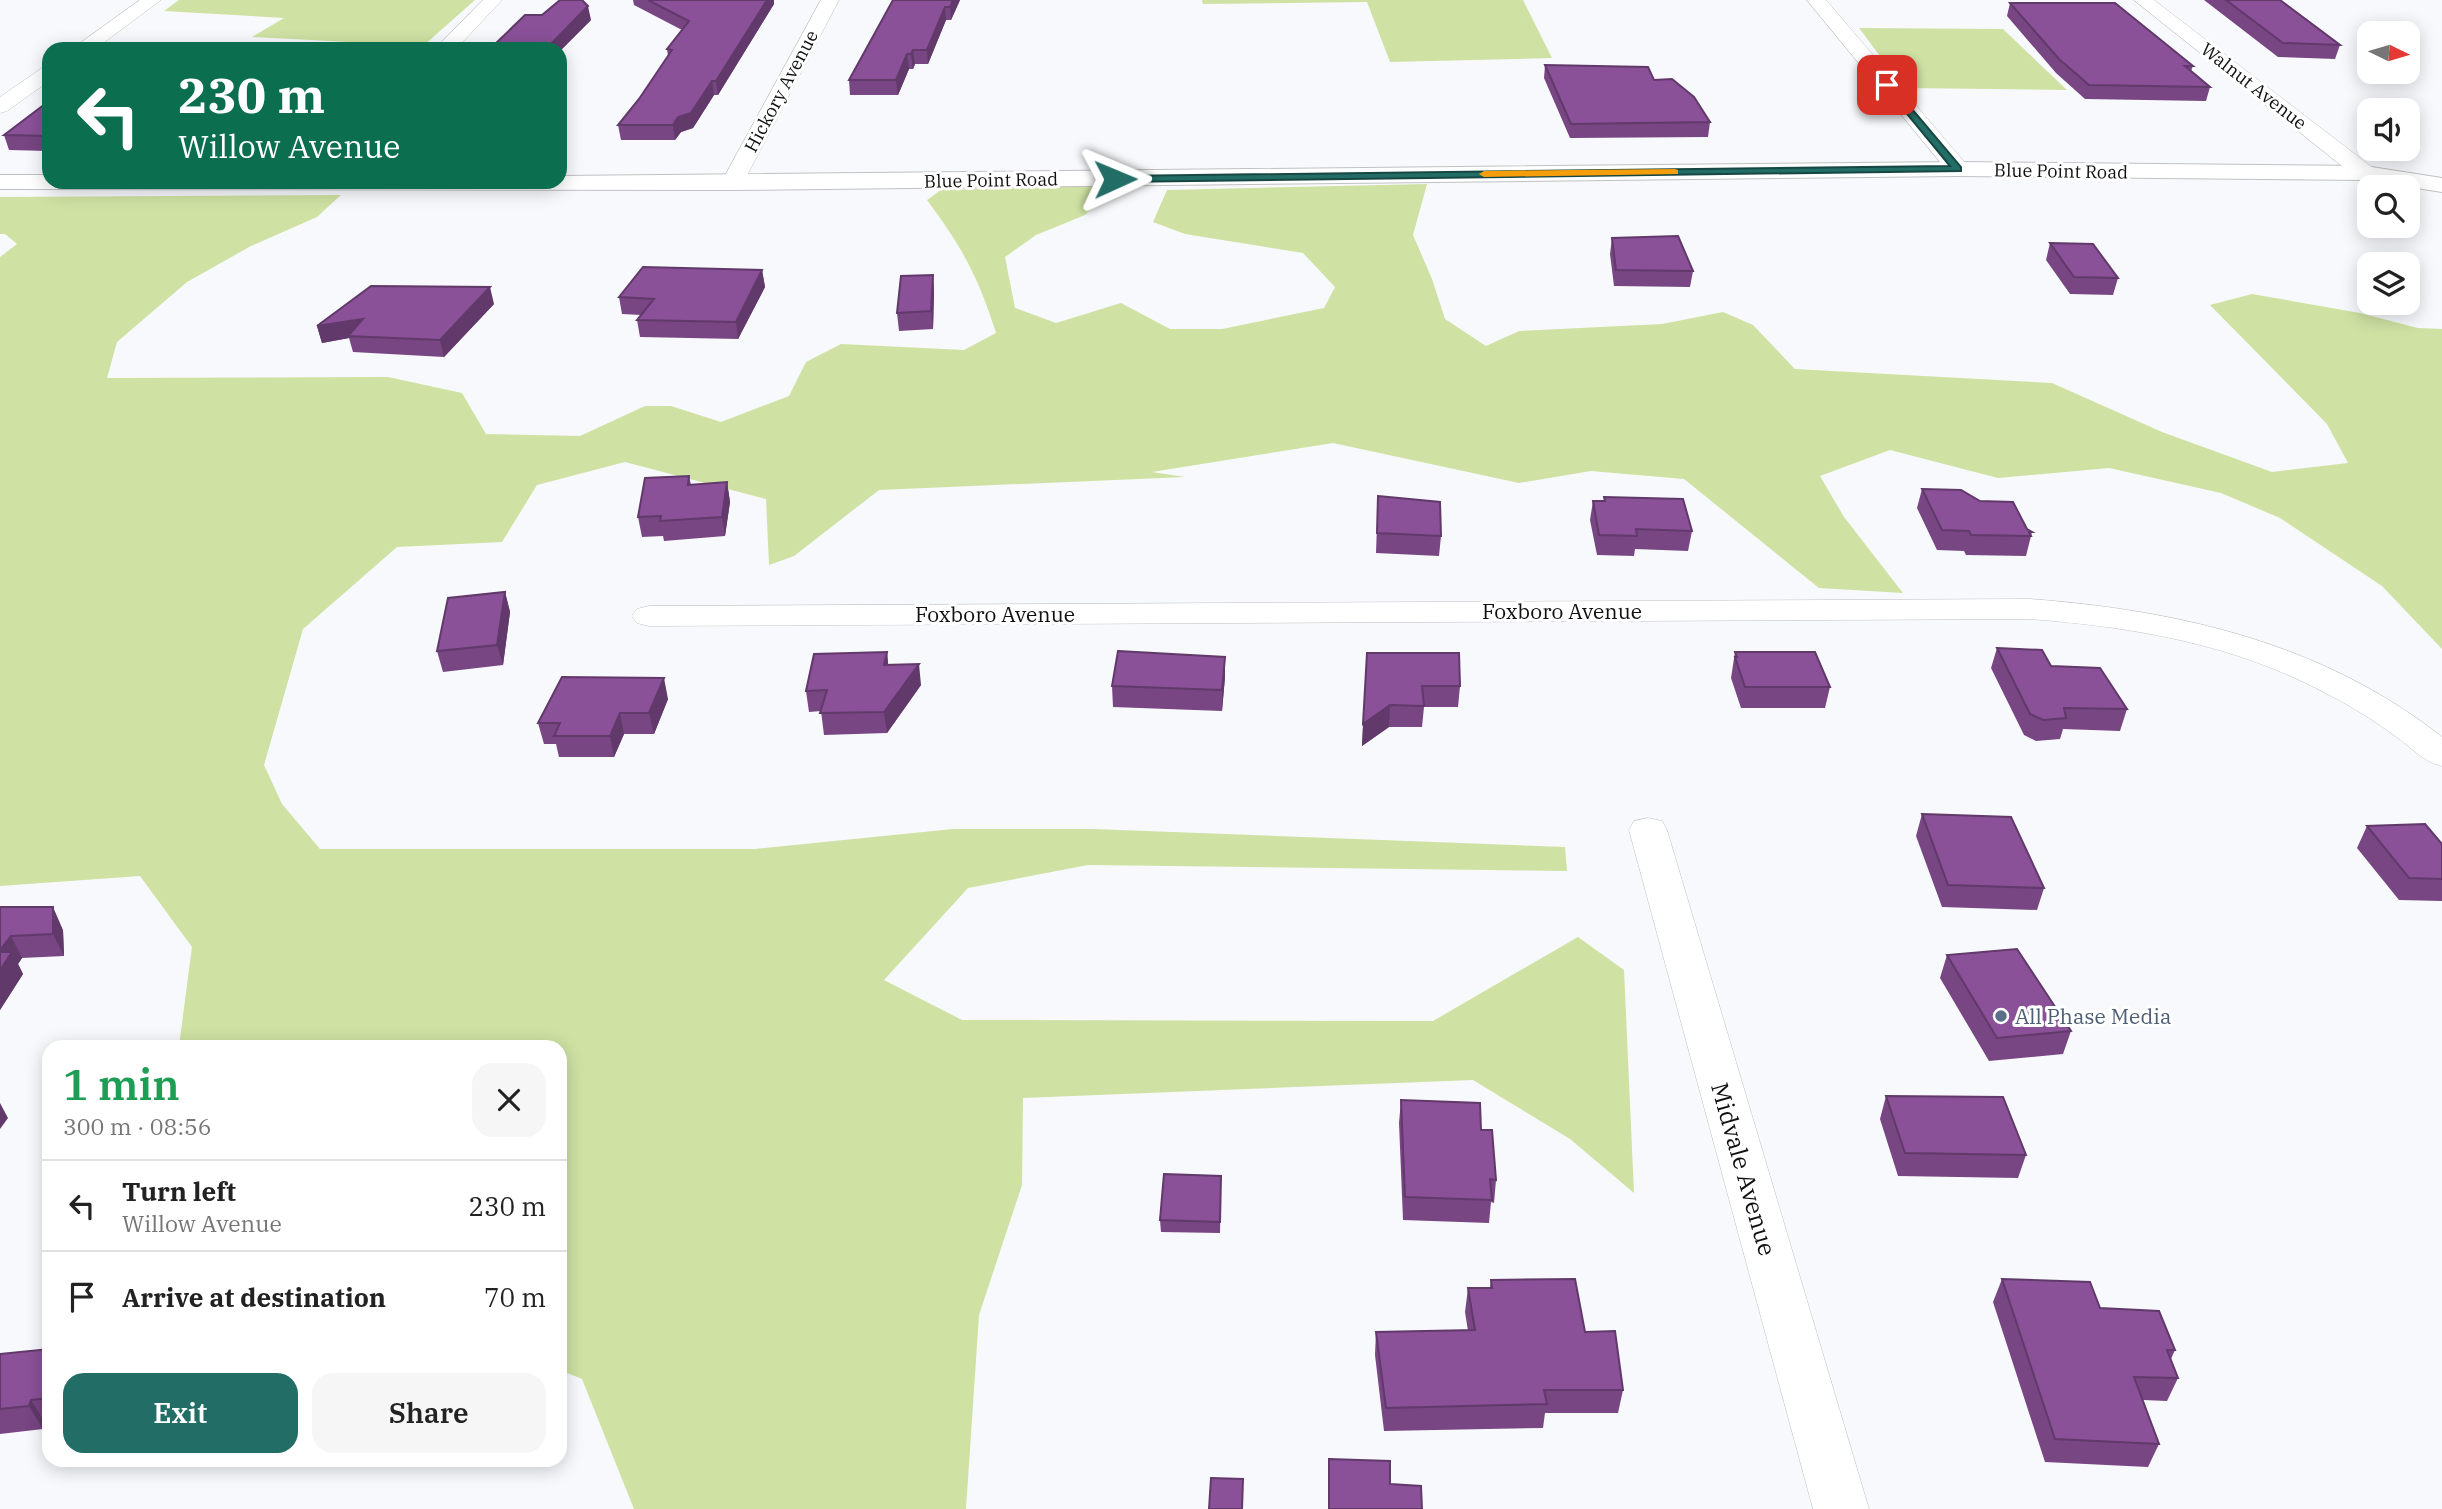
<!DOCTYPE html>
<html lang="en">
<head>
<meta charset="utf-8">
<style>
	:root { --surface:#fff; --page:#f6f6f6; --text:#222; --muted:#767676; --line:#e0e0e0; --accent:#236d67 }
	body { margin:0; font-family:"IBM Plex Serif",serif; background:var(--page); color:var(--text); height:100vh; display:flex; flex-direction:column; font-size:26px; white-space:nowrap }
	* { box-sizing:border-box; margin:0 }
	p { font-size:23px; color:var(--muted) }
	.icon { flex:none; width:38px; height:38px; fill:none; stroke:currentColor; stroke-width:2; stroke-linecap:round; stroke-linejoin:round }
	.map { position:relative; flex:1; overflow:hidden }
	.side { position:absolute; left:42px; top:1040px; width:525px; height:427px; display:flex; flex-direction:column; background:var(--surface); border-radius:21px; box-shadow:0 4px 18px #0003 }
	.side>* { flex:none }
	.banner { position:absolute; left:42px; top:42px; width:525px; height:147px; border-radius:21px; box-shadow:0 4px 18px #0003; background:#0b6e4f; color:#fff; overflow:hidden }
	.needle { width:46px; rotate:95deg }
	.tools { position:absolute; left:2357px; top:21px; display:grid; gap:14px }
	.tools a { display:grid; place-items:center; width:63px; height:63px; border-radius:14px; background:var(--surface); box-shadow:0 4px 18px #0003; font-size:35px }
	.pin { position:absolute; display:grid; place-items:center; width:60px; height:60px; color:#fff; margin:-30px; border-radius:14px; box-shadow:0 4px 10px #0006 }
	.me { position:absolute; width:77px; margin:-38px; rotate:89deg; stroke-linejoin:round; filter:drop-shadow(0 0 5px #0008) }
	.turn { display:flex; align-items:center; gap:24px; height:147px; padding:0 21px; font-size:32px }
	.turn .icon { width:91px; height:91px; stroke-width:2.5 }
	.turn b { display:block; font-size:49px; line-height:60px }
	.round { display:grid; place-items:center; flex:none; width:74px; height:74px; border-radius:21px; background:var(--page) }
	.head { display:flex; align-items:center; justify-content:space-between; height:119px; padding:0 21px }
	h1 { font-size:42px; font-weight:600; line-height:52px; color:#1e9e55 }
	.button { display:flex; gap:14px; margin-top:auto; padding:14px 21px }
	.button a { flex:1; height:80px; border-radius:21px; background:var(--accent); color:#fff; font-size:28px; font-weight:600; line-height:80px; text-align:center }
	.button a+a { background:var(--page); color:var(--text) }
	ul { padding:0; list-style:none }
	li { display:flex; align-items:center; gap:21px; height:91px; padding:0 21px; border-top:2px solid var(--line) }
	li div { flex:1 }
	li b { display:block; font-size:26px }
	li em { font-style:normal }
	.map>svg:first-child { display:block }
	.green { fill:#cfe1a3 }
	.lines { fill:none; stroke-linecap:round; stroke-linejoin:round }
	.street-casing { stroke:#c0c1c3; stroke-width:1 }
	.secondary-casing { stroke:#c0c1c3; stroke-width:2 }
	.street { fill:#fff; fill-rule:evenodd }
	.secondary { fill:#fff; fill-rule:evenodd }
	.wall { fill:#774683 }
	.shaded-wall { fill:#61396a }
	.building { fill:#8a5198; stroke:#61396a; stroke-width:2 }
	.route { fill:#236d67; stroke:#174743; stroke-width:2 }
	.slow { fill:#f59e0b }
	.service-dot { fill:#5c6f8a; stroke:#fff; stroke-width:2.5 }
	.labels { text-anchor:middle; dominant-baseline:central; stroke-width:6; stroke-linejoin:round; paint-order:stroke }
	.far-street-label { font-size:18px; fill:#101011; stroke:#fff }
	.street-label { font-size:21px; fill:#101011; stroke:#fff }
	.service-label { font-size:21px; fill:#4e5e75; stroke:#fff; text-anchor:start }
	.near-street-label { font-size:24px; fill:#101011; stroke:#fff }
</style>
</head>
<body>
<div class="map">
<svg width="2442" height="1509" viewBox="0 0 2442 1509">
	<rect width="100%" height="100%" fill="#f8f9fc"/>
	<path class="green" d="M179,0H475L423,46L252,37L284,18L164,11Z
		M1202,0H1523L1552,58L1390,62L1367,2L1203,4Z
		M1859,28L2003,29L2067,90L1904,88Z
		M1427,184L1413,235L1432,279L1445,319L1486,346L1519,331L1662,324L1723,312L1753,325L1795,369L2052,383L2162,432L2272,472L2348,463L2327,424L2210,305L2252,294L2360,313L2418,328L2442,329V649L2382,586L2280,518L2221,493L2109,468L1998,478L1890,450L1820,476L1844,517L1903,593L1819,588L1684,479L1591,471L1519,483L1333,443L1152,472L1185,477L879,490L794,556L769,565L766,499L625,462L537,485L502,542L397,547L303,629L264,765L282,804L320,849H755L953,829H1093L1565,847L1567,871L1088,865L968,888L884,980L962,1020L1433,1021L1578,937L1624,970L1634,1193L1570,1139L1473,1080L1023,1098L1022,1185L979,1315L966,1509H634L582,1379L560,1370V1046H179L192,947L140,876L0,886V257L17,244L5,234H0V197L341,195L317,217L251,246L187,282L117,342L107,378L388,377L462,393L486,434L580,436L645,406H671L721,422L789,396L806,362L841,344L964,350L996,333C978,276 962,247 927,200L941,190L1119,185L1085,215L1036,235L1005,257L1015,308L1056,323L1121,303L1170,329H1222L1324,308L1335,287L1303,253L1185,234L1153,222L1167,190Z"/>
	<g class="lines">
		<defs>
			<path id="street" d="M140,0H161L95,49H72Z
				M483,0H502L456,49H435Z
				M821,0H839L743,183L740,188H724L721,183Z
				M1807,0H1826L1966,164L1969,169L1966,174H1950Z
				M2134,0H2154L2373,168L2376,173L2373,178H2357Z
				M49,66V81L7,111L0,113V97L42,68Z
				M2030,599C2178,610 2323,643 2442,737V766C2424,762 2413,749 2398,738C2376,722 2353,707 2329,695C2236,644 2134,627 2030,619L649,626L637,623L632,616L637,609L649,606Z
				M1648,818L1662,821L1667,830L1869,1509H1813L1629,830L1634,821Z"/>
			<path id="secondary" d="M1958,162L2365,166L2442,178V192L2365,180L1958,176L732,190L0,189V175H49V182H560V176Z"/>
		</defs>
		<use href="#street" class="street-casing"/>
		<use href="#secondary" class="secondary-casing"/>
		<use href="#street" class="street"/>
		<use href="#secondary" class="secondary"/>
	</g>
	<path class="wall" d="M633,0H774V4L718,95H714L693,128L681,132L675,140H621L618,125L639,99L668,56L667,49L682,30L634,5Z
		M893,0H960L951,20H946L928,64H915L913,69H909L898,95H850L849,80Z
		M2204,0H2280L2340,45L2335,59L2278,57Z
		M2010,3L2193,66L2191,71L2210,87L2206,101L2085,99L2056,73L2007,16Z
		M591,20L560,51V49H492V47Z
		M1545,65L1654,80L1710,122L1708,137L1570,138L1544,78Z
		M49,101V151L9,150L4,135Z
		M1612,238L1693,271L1690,287L1614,286L1610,254Z
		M2050,243L2118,278L2113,295L2070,294L2046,260Z
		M762,270L765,287L738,339L640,337L637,320L641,315L622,314L619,297Z
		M933,275L934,292L933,329L899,331L897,313Z
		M494,304L444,357L353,352L349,338L322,343L317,326Z
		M689,476L691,485L727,482L730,502L725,536L664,541L663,536L642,537L638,517Z
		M1922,489L2032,532L2026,556L1966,555L1964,551L1937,550L1917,508Z
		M1378,496L1441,536L1439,556L1376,553Z
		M1604,497L1692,531L1688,551L1635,549L1634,556L1597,555L1590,520L1593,501H1604Z
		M505,592L510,612L503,665L443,672L437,651Z
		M1997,648L2051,666L2127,709L2120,731L2063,729L2060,739L2036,741L2024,735L1991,668Z
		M887,652L888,665L921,685L887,733L824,735L821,711L809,712L806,691Z
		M1735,652L1830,687L1825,708H1741L1731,678Z
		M1367,653L1460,686L1458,707H1424L1422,727H1389L1362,746Z
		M1225,657V677L1222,711L1113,707L1112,686Z
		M668,699L654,734H624L614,757H559L556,744H544L538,723Z
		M1922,814L2044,888L2037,910L1942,907L1916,836Z
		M2367,826L2442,844V901L2399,900L2357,848Z
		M0,907L63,930L64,956L22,958L18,964L23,974L0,1010Z
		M1947,955L2071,1031L2063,1054L1989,1061L1940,978Z
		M1886,1096L2026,1155L2018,1178L1898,1176L1880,1119Z
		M1401,1100L1481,1130L1496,1180L1494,1203L1491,1202L1489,1223L1403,1220L1399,1123Z
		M1221,1176L1220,1233L1161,1232L1160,1220Z
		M2002,1279L2100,1308L2175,1350L2171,1359L2178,1378L2167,1401L2143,1400L2159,1444L2148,1467L2045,1462L1993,1302Z
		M1491,1280L1585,1332L1623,1390L1618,1413H1545L1543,1428L1384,1431L1375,1355L1376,1332L1468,1331L1465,1312L1468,1288H1490Z
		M49,1349V1422L45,1423L43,1429L0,1434V1354Z
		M1329,1459L1390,1484L1422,1509H1328Z"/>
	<path class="shaded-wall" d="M767,0H774V4L718,95L716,81Z
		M953,0H960L951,20L950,7Z
		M588,6L591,20L560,51V49H546Z
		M945,7L946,20L928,64L927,50Z
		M913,50L915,64L913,69L911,54Z
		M907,54L909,69L898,95L896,80Z
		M712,81L714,95L693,128L681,132L675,140L673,125L678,117Z
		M762,270L765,287L738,339L736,322Z
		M933,275L934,292L933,329L931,311Z
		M490,287L494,304L444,357L440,340Z
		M363,319L348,336L349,338L322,343L317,326Z
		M727,482L730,502L725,536L722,517Z
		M505,592L510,612L503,665L497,645Z
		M887,652L889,673L884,665Z
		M1225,657V677L1222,711V690Z
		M919,664L921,685L887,733L884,712Z
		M664,678L668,699L654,734L649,713Z
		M1390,705L1389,727L1362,746L1363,724Z
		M620,713L624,734L614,757L610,736Z
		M53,907L63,930L64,956L53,934Z
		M11,936L22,958L18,964L23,974L0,1010V950Z
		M0,1103L8,1118L0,1129Z
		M31,1400L45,1423L43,1429L29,1406Z"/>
	<path class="building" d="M560,0H582L588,6L546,49H501L504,47H492L525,15H542Z
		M648,0H767L716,81H712L691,113L678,117L673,125H618L639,99L672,50L667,49L689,21Z
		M893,0H953L950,7H945L927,50H913L911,54H907L896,80H849Z
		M2226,0H2280L2340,45L2283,43Z
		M2010,3H2115L2193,66H2185L2210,87L2089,85L2059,59Z
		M1545,65L1648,67L1654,80L1672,79L1694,97L1710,122L1571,124Z
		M49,101V136L4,135Z
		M1678,236L1693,271L1616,270L1612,238Z
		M2050,243L2093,244L2118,278L2074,277Z
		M643,267L762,270L736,322L637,320L654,299L619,297Z
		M933,275L931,311L897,313L901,276Z
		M371,286L490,287L440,340L348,336L363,319L317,326Z
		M689,476L688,485L727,482L722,517L660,521L661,516L638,517L645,478Z
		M1922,489L1961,490L1980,501L2013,502L2027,529L2032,532H2029L2031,536L1971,535L1969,531L1942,530Z
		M1378,496L1440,502L1441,536L1377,533Z
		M1604,497L1683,499L1692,531L1636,529L1637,536L1599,535L1593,501H1605Z
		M505,592L497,645L437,651L448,598Z
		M1997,648L2042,650L2051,666L2100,668L2127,709L2064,708L2066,718L2043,720L2030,714Z
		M1118,651L1225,657L1222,690L1112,686Z
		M887,652L884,665L919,664L884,712L820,713L827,690L806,691L814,654Z
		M1735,652H1815L1830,687H1745L1735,657H1737Z
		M1367,653H1459L1460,686H1422L1424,706L1390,705L1363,724Z
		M562,677L664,678L649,713H620L610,736H554L560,723H538Z
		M1922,814L2011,817L2044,888L1948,885Z
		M2425,824L2442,844V879L2409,878L2367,826Z
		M0,907H53V934L11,936L0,950Z
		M2017,949L2071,1031L1997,1038L1947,955Z
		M0,952H12L0,970Z
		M1886,1096L2003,1097L2026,1155L1905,1153Z
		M1401,1100L1480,1103L1481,1130H1492L1496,1180L1490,1179L1492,1200L1405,1197Z
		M1164,1174L1221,1176L1220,1222L1160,1220Z
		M1575,1279L1585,1332L1615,1331L1623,1390H1544L1547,1404L1386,1408L1376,1332L1475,1330L1468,1288H1492L1491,1280Z
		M2002,1279L2090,1282L2100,1308L2159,1311L2175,1350H2167L2178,1378L2134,1377L2159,1444L2055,1439Z
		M49,1349V1398L31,1400L29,1406L0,1409V1354Z
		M1329,1459L1390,1461V1484L1421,1486L1422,1509H1329Z
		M1211,1478L1243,1479L1242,1509H1209Z"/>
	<path class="route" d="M1884,83H1890L1961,167V171L1115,182L1110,179L1115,176L1950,166L1884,86Z"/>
	<path class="slow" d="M1675,169L1678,170V174L1484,177L1479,174L1484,171Z"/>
	<circle class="service-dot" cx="2001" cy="1016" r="7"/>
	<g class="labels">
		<g class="far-street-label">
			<text transform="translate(2254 86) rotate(38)">Walnut Avenue</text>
			<text transform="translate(781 91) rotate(-62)">Hickory Avenue</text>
			<text transform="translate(2061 171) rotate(1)">Blue Point Road</text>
			<text transform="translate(991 180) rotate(-1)">Blue Point Road</text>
		</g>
		<g class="street-label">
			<text x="1562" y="611">Foxboro Avenue</text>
			<text x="995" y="614">Foxboro Avenue</text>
		</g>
		<g class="service-label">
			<text x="2015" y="1016">All Phase Media</text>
		</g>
		<g class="near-street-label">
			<text transform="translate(1744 1169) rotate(74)">Midvale Avenue</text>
		</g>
	</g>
</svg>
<div class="tools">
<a><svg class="needle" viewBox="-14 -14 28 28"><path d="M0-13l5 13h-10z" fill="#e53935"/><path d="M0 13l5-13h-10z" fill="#767676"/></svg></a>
<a><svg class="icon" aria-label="sound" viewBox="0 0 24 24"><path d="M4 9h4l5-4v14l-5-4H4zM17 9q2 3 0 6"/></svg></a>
<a><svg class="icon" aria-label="search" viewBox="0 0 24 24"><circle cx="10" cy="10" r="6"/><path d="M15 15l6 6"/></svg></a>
<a><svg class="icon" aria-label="layers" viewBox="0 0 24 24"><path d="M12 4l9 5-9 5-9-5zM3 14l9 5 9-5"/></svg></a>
</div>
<div class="pin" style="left:1887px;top:85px;background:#d93025"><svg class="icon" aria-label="arrive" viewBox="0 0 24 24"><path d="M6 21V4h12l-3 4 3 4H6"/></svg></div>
<svg class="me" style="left:1115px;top:179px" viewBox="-20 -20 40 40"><path d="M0-17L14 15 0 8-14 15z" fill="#236d67" stroke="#fff" stroke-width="4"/></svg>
<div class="banner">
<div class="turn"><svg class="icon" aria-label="left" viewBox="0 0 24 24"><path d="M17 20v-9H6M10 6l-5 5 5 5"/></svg><div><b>230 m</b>Willow Avenue</div></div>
</div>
<section class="side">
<div class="head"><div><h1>1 min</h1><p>300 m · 08:56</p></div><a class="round"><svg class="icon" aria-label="close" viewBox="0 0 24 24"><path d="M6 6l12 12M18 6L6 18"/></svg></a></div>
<ul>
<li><svg class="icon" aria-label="left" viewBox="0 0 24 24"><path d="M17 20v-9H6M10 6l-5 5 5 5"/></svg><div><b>Turn left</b><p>Willow Avenue</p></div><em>230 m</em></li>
<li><svg class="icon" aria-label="arrive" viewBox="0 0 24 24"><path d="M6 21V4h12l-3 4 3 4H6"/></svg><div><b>Arrive at destination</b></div><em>70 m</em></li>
</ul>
<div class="button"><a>Exit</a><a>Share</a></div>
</section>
</div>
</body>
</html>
